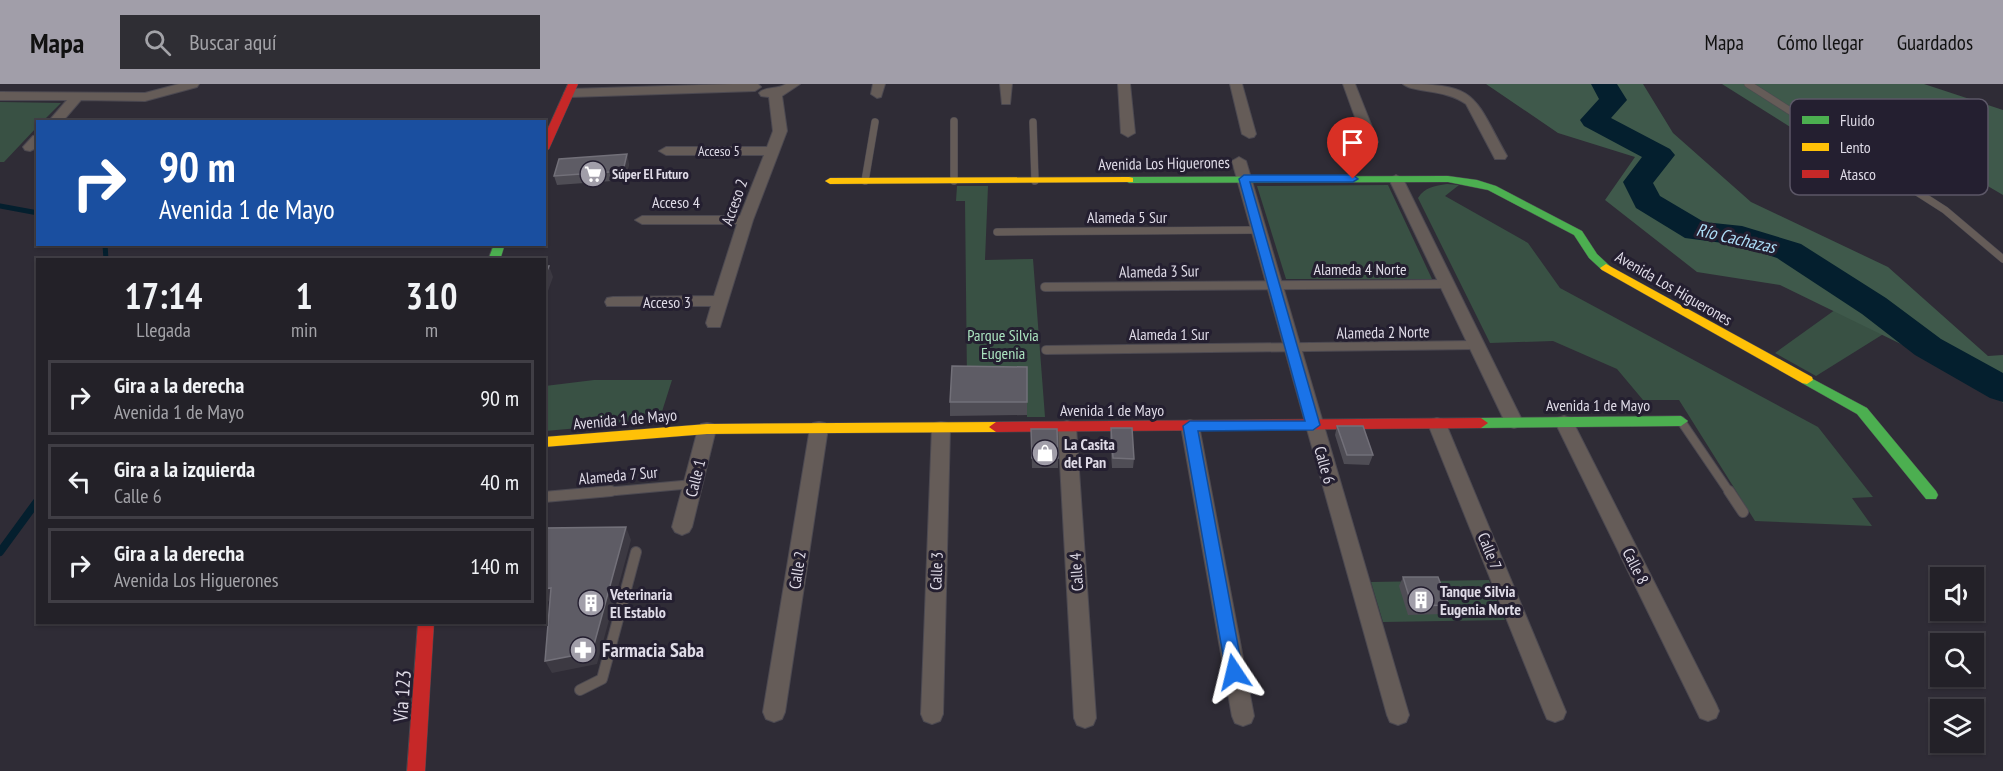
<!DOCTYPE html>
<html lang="es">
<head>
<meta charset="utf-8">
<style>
	:root { --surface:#232128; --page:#2f2e34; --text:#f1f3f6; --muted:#a3a3a8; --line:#403e45; --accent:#a19ea9 }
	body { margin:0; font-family:"PT Sans Narrow",sans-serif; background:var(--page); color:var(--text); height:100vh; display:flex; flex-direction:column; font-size:22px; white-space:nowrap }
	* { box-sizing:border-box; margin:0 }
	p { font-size:20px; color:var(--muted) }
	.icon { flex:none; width:33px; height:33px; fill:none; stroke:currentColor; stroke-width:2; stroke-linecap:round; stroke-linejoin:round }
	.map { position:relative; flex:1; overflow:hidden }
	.sheet { position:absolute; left:36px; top:174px; width:510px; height:366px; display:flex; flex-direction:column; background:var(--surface); border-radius:0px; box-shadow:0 2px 4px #0004,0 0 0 2px var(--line) }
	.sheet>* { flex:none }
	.guide { position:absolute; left:36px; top:36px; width:510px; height:126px; border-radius:0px; box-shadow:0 2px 4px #0004,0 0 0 2px var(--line); background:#1a4fa0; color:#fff; overflow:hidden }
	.buttons { position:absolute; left:1930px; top:483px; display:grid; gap:12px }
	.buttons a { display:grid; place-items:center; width:54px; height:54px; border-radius:0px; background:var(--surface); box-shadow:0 2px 4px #0004,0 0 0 2px var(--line); font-size:30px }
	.pin { position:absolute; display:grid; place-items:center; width:51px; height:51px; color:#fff; margin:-62px -26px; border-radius:50% 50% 50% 0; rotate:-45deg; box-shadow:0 0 6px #0007 }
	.pin .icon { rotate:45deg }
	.me { position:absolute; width:66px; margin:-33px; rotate:350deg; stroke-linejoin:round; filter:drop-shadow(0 0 4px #0008) }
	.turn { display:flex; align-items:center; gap:21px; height:126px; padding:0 24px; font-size:27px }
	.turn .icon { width:78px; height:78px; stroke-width:2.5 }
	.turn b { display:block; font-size:42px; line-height:51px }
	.eta { display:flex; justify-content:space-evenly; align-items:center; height:102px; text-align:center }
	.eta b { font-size:36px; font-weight:600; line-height:42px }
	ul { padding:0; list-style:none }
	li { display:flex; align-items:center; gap:18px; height:75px; margin:0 12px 9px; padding:0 12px; border:3px solid var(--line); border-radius:0px }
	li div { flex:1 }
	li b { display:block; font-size:22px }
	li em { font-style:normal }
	header { display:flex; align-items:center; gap:36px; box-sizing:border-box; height:84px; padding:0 30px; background:var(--accent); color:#111 }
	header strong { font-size:28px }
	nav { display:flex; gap:33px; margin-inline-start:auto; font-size:21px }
	.search { width:420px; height:54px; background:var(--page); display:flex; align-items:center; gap:15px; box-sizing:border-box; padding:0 21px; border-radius:0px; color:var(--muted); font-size:22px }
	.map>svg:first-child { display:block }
	.green { fill:#395144 }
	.forest { fill:#3f594b }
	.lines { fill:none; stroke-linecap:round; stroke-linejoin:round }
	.stream-far1 { stroke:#041f2e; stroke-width:5 }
	.stream { stroke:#041f2e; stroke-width:8 }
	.river { fill:#041f2e; fill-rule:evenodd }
	.lane-far2-casing { stroke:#4c4951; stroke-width:8 }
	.lane-far1-casing { stroke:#4c4951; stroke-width:10 }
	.lane-casing { stroke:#4c4951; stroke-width:12 }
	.street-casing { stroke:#4c4951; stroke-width:2 }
	.fast-casing { stroke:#4c4951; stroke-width:1 }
	.slow-casing { stroke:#4c4951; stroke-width:1 }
	.jam-casing { stroke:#4c4951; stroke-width:1 }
	.lane-far2 { stroke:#655c58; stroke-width:7 }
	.lane-far1 { stroke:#655c58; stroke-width:8 }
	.lane { stroke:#655c58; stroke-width:10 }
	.street { fill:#655c58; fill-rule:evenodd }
	.fast { fill:#4caf50; fill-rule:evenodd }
	.slow { fill:#ffc107; fill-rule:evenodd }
	.jam { fill:#c62828; fill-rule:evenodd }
	.wall { fill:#4f4d55 }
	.shaded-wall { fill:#3c3942 }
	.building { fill:#5e5c65; stroke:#727079; stroke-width:1.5 }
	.route { fill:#1a73e8; stroke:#114b97; stroke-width:1.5 }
	.labels { text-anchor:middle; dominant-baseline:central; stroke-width:6; stroke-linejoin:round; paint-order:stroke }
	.far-street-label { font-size:14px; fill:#dfdbe7; stroke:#241f30 }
	.far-poi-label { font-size:14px; font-weight:bold; fill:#dfdbe7; stroke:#241f30; text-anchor:start }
	.street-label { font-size:16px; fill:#dfdbe7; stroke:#241f30 }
	.park-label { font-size:16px; fill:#aae3bf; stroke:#241f30 }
	.poi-label { font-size:16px; font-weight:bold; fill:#dfdbe7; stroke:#241f30; text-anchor:start }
	.water-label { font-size:18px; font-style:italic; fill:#adddf7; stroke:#241f30 }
	.near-poi-label { font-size:20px; font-weight:bold; fill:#dfdbe7; stroke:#241f30; text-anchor:start }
	.near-street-label { font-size:20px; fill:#dfdbe7; stroke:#241f30 }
	.key { fill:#241f30; stroke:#5c5767; stroke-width:1.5 }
	.key-label { font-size:16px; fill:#dfdbe7 }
</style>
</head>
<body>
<header>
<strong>Mapa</strong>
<div class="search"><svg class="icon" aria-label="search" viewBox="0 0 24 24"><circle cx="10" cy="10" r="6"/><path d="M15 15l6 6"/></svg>Buscar aquí</div>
<nav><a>Mapa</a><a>Cómo llegar</a><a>Guardados</a></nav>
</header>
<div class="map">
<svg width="2003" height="687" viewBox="0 0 2003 687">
	<rect width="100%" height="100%" fill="#2f2c36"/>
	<path class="green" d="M0,18L61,19L43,37L38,38L37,43L4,78H0Z
		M1447,100L1459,101L1445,112L1528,159L1560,204L1818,343L1873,413L1852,414L1872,442L1755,437L1679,316H1643L1617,285L1553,257L1490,259L1418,114C1425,103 1434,102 1447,100Z
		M1388,101L1432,195H1286L1257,102Z
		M957,102H988L985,176L1033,175L1045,333H1027L1026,296H967L965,117H956Z
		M1839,223L1885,249L1816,292L1775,269Z
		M594,296H672L659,337L545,347V302Z
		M1489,496L1505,536L1383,538L1371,498Z"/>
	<path class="forest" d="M1486,0H1643L1673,49L1751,118L1888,183L1988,272L2003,271V319L1989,303L1780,201L1697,188L1605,116L1635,73L1558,49Z
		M1722,0H1924L2003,26V111L1957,84L1814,58Z"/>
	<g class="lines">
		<path class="stream-far1" d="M0,122L38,129
			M105,160L106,176"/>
		<path class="stream" d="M0,468L38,416"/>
		<path class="river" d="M1591,0H1617L1627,16L1611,34L1670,65L1675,71L1653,99L1660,112L1704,138L1742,142L1801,160L1886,214L1941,255L2003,289V318L1990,314L1915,271L1862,230L1777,174L1738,161L1685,154L1636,124L1623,98L1642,73L1584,42L1580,36L1599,15Z"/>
		<defs>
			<path id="lane-far2" d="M1748,0L1945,126L2003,175
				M954,37V97
				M1033,38L1035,97
				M865,97L875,38
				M997,148L1258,146"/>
			<path id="lane-far1" d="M1045,203L1447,200
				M1046,266L1475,261
				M1681,337L1730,409
				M594,409L693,400"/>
			<path id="lane" d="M1729,407L1743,428
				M544,413L611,407
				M580,606L602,595L636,468"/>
			<path id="street" d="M179,0H199L197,3L145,17L81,16L62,38H48L67,16H0V8L145,9Z
				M732,0H758L761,3L755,7L570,13L564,9L570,5Z
				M786,0H800L782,12L787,47L753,136L720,243H708L706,239L711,222H607L605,218L607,214L613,213L714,212L737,140H642L635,136L642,132H740L764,71H666L659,67L666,63H767L773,47L769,13L761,12L759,9C765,2 777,6 786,0Z
				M873,0H885L881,13L877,14L871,10Z
				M1000,0H1012L1010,20H1002Z
				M1118,0H1130L1135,49L1128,53L1121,49Z
				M1230,0H1242L1256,50L1254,53L1249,54L1242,50Z
				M1343,0H1355L1378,58L1376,61L1371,62L1364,58Z
				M1403,0C1478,0 1473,11 1507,72L1505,75H1495L1466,20C1446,5 1413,9 1403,0Z
				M38,51V63L30,67L25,66L23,63L33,52Z
				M1239,73L1246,77L1409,631L1406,638L1398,641L1390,638L1387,631L1232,77Z
				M1396,91L1403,95L1523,338L1520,342L1514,344L1508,342L1505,338L1389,95Z
				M1564,332L1570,334L1573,338L1716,620L1719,627L1716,634L1708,637L1700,634L1555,338L1558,334Z
				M1437,334L1443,336L1446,340L1566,628L1563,635L1555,638L1547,635L1544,628L1428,340L1431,336Z
				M1190,336L1196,338L1199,342L1254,632L1251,639L1243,642L1235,639L1232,632L1181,342L1184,338Z
				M1067,337L1073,339L1076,343L1096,634L1093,641L1085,644L1077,641L1074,634L1058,343L1061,339Z
				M819,338L825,339L828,344L785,628L782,635L774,638L766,635L763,628L810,344L813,339Z
				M941,338L947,339L950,344L943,630L940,637L932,640L924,637L921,630L932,344L935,339Z
				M707,339L713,340L716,345L692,443L689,448L682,451L675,448L672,443L698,345L701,340Z"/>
			<path id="fast" d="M1448,92L1477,96L1496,102L1582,147L1597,170L1612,184L1610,186H1602L1589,174L1574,151L1488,106L1448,98L1129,99L1124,96L1129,93Z
				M494,160H505L500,176H488Z
				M1807,292L1867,324L1936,407L1938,411L1936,415H1926L1857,330L1802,299L1801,296Z
				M1681,332L1688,337L1681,342L1481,344L1474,339L1481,334Z"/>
			<path id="slow" d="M1129,93L1133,94V98L830,100L825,97L830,94Z
				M1606,180L1812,293L1813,296L1807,300L1802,299L1602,186L1600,184Z
				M996,338L1003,343L996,348L707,350L544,363V353L707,340Z"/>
			<path id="jam" d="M568,0H578L549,65L544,68V53Z
				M1481,334L1488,339L1481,344L996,348L989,343L996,338Z
				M418,538H434L425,687H407Z"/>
		</defs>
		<use href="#lane-far2" class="lane-far2-casing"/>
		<use href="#lane-far1" class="lane-far1-casing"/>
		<use href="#lane" class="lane-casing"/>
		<use href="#street" class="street-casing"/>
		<use href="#fast" class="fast-casing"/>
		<use href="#slow" class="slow-casing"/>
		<use href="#jam" class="jam-casing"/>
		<use href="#lane-far2" class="lane-far2"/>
		<use href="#lane-far1" class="lane-far1"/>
		<use href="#lane" class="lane"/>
		<use href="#street" class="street"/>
		<use href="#fast" class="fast"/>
		<use href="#slow" class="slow"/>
		<use href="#jam" class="jam"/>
	</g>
	<path class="wall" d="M629,79L626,96L557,101L554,92Z
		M1027,283V331L950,332V318Z
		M1337,342L1373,371L1369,381L1344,380L1335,351Z
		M1111,344L1134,375L1133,384H1112L1110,353Z
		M1031,345L1058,374V384H1032Z
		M1403,493L1449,521L1444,530L1408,531L1399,502Z"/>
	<path class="shaded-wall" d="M627,70L629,79L626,96L623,87Z
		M549,182L553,193L544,218V194Z
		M626,443L631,456L597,580L552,589L545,577Z
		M551,504L557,516L544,518V505Z"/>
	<path class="building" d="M627,70L623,87L554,92L559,75Z
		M544,182H549L544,194Z
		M952,282L1027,283V318H950Z
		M1337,342H1363L1373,371H1347Z
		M1111,344H1132L1134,375L1113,374Z
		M1031,345H1057L1058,374H1032Z
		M626,443L592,568L545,577L551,504L544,505V444Z
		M1403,493H1438L1449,521L1412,522Z"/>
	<path class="route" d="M1244,91H1353L1358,95L1353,98H1250L1320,341L1313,346L1198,347L1243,588L1240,593L1234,595L1229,593L1226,588L1183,342L1190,337H1305L1239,95Z"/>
	<defs>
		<symbol id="supermarket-disc" viewBox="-11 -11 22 22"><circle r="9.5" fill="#a19ea9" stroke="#241f30"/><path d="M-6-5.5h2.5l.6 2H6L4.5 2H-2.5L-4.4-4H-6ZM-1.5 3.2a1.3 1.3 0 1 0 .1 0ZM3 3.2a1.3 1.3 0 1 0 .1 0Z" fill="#fff"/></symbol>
		<symbol id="shop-disc" viewBox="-11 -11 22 22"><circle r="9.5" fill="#a19ea9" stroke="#241f30"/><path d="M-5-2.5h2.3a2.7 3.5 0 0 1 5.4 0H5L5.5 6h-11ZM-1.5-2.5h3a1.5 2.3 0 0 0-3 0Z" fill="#fff"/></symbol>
		<symbol id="building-disc" viewBox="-11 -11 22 22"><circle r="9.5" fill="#a19ea9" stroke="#241f30"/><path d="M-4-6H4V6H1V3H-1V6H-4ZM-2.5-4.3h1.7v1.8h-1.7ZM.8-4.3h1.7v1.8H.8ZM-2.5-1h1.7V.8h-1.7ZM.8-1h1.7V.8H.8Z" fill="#fff"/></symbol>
		<symbol id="pharmacy-disc" viewBox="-11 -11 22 22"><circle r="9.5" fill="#a19ea9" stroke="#241f30"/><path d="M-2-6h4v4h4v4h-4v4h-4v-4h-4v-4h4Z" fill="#fff"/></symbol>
	</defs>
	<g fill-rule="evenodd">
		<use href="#supermarket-disc" x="578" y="75" width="30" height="30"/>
		<use href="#shop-disc" x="1030" y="354" width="30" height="30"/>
		<use href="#building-disc" x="1406" y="501" width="30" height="30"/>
		<use href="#building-disc" x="576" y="504" width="30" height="30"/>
		<use href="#pharmacy-disc" x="568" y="551" width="30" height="30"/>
	</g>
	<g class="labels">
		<g class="far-street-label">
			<text x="719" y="67">Acceso 5</text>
		</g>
		<g class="far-poi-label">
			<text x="612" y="90">Súper El Futuro</text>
		</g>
		<g class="street-label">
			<text transform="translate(1164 79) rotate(-1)">Avenida Los Higuerones</text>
			<text x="676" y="118">Acceso 4</text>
			<text transform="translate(734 118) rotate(-70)">Acceso 2</text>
			<text x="1127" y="133">Alameda 5 Sur</text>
			<text x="1360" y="185">Alameda 4 Norte</text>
			<text transform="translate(1159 187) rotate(-1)">Alameda 3 Sur</text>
			<text transform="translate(1674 204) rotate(30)">Avenida Los Higuerones</text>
			<text x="667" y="218">Acceso 3</text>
			<text transform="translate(1383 248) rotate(-1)">Alameda 2 Norte</text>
			<text x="1169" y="250">Alameda 1 Sur</text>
			<text x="1598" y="321">Avenida 1 de Mayo</text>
			<text x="1112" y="326">Avenida 1 de Mayo</text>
			<text transform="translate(625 335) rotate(-5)">Avenida 1 de Mayo</text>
			<text transform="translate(1325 381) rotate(74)">Calle 6</text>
			<text transform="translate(618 391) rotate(-5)">Alameda 7 Sur</text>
			<text transform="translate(695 394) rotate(-76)">Calle 1</text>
			<text transform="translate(1490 467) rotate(68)">Calle 7</text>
			<text transform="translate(1636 482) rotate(63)">Calle 8</text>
			<text transform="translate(797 486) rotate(-81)">Calle 2</text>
			<text transform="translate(936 487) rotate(-88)">Calle 3</text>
			<text transform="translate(1076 488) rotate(-94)">Calle 4</text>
		</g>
		<g class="park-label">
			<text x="1003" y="251">Parque Silvia<tspan x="1003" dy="18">Eugenia</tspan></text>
		</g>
		<g class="poi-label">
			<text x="1064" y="360">La Casita<tspan x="1064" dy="18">del Pan</tspan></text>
			<text x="1440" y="507">Tanque Silvia<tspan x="1440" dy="18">Eugenia Norte</tspan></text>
			<text x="610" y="510">Veterinaria<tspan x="610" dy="18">El Establo</tspan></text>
		</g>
		<g class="water-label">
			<text transform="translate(1736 154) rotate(13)">Río Cachazas</text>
		</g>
		<g class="near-poi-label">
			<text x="602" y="566">Farmacia Saba</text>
		</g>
		<g class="near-street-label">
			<text transform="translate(402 612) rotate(-86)">Vía 123</text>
		</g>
	</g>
	<rect x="1790" y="15" width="198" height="96" rx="9" class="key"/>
	<rect x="1802" y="32" width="27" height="8" fill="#4caf50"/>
	<rect x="1802" y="59" width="27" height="8" fill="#ffc107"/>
	<rect x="1802" y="86" width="27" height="8" fill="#c62828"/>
	<g class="key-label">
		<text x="1840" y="42">Fluido</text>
		<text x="1840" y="69">Lento</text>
		<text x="1840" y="96">Atasco</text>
	</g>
</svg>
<div class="buttons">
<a><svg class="icon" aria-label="sound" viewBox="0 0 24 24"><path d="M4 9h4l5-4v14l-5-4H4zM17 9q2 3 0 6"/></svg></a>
<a><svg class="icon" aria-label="search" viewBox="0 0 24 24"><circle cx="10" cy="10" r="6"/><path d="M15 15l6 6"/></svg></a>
<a><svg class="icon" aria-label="layers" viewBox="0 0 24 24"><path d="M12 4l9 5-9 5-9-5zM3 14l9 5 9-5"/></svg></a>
</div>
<div class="pin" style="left:1353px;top:95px;background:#d93025"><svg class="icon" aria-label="arrive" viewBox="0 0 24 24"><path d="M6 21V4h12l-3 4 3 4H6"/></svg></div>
<svg class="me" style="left:1234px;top:588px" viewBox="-20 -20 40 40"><path d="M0-17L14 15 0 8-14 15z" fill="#1a73e8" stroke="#fff" stroke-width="4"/></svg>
<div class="guide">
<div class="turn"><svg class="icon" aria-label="right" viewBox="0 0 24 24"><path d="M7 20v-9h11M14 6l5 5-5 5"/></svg><div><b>90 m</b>Avenida 1 de Mayo</div></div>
</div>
<section class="sheet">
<div class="eta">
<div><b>17:14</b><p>Llegada</p></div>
<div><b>1</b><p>min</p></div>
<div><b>310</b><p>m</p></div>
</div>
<ul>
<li><svg class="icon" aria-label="right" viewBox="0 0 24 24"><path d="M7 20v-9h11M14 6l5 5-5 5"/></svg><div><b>Gira a la derecha</b><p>Avenida 1 de Mayo</p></div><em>90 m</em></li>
<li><svg class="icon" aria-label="left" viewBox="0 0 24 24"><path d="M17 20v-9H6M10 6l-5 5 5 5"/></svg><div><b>Gira a la izquierda</b><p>Calle 6</p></div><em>40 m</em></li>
<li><svg class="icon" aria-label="right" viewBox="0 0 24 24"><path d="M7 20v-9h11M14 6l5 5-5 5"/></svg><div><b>Gira a la derecha</b><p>Avenida Los Higuerones</p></div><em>140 m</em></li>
</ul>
</section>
</div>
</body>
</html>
